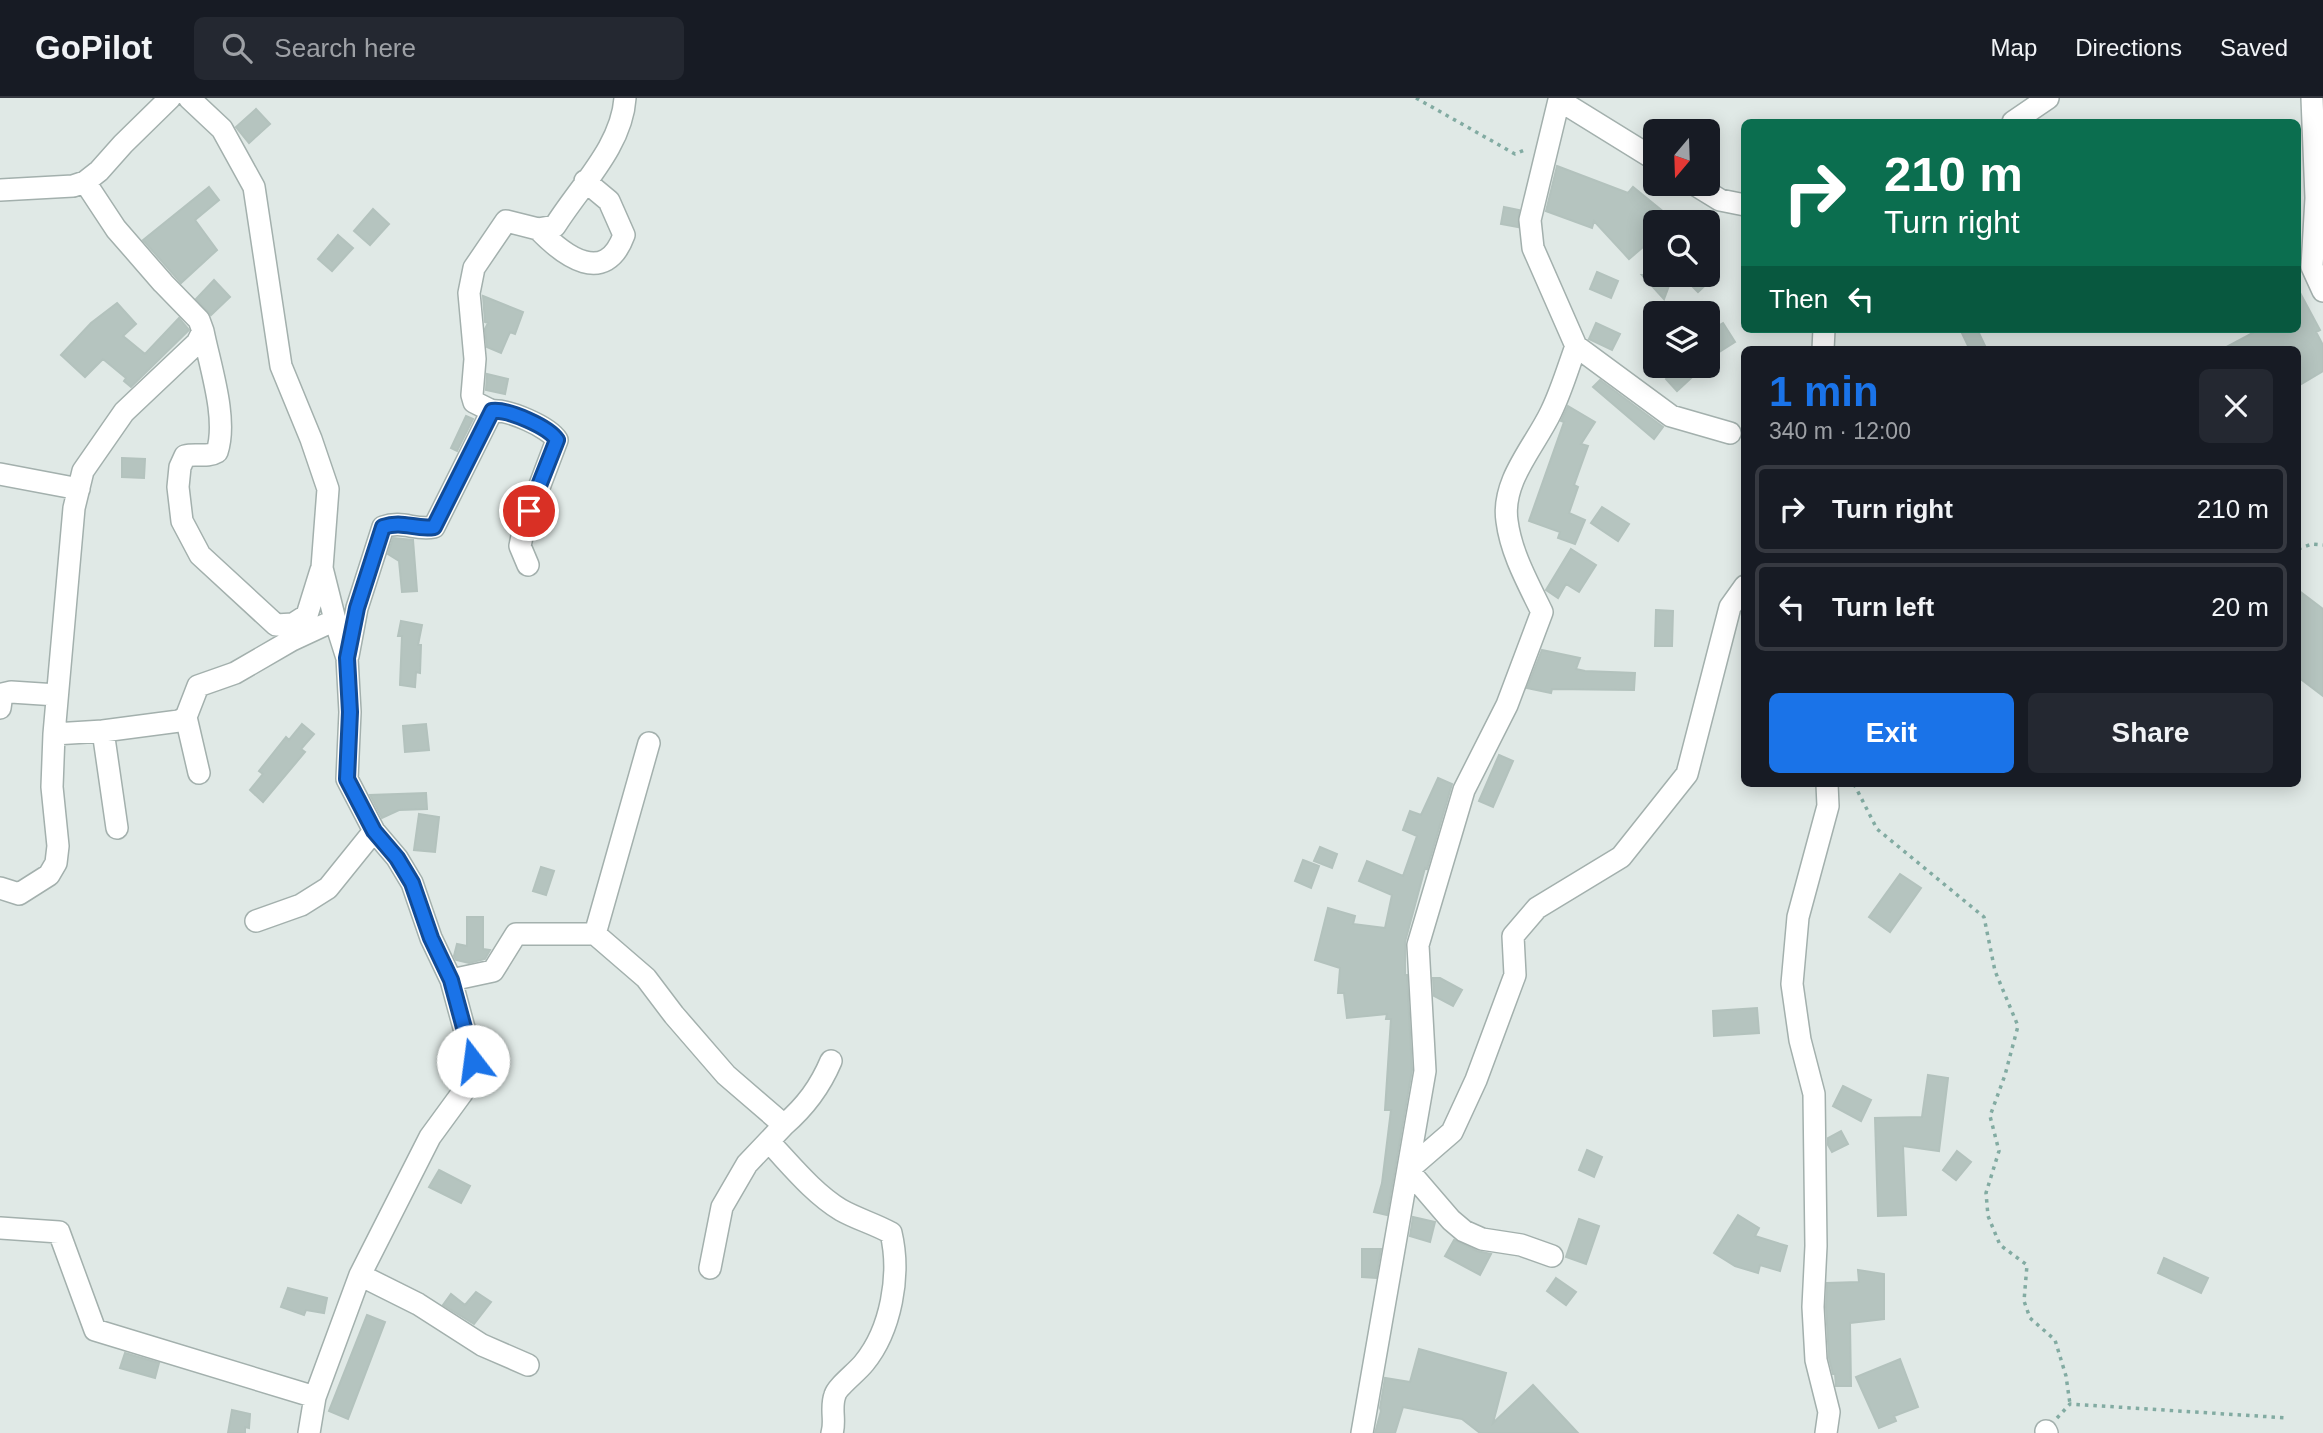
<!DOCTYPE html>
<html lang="en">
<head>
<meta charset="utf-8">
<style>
	:root { --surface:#171b24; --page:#242831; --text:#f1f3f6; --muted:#9ea1a6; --line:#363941; --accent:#1a73e8 }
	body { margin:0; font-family:Arial,sans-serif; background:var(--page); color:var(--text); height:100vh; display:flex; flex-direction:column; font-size:26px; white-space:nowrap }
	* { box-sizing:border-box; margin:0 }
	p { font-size:23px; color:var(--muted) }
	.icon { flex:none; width:38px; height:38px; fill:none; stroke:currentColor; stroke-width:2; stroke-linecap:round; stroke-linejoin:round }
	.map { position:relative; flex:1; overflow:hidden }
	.panel { position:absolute; left:1741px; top:248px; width:560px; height:441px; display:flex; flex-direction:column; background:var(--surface); border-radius:10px; box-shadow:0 4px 18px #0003 }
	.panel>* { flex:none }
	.banner { position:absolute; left:1741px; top:21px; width:560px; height:214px; border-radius:10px; box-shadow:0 4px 18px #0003; background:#0b6e4f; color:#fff; overflow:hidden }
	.needle { width:46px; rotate:199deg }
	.fabs { position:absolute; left:1643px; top:21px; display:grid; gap:14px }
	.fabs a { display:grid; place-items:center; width:77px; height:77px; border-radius:10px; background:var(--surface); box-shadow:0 4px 18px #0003; font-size:35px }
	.pin { position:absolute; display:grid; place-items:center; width:60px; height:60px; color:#fff; margin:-30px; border:4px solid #fff; border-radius:50%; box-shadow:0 2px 7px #0007 }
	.me { position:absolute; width:77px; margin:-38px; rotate:345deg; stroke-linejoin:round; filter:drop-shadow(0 0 5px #0008) }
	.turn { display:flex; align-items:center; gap:24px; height:147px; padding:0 28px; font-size:32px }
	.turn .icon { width:91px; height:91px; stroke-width:2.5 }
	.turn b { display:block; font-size:49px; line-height:60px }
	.then { display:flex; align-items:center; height:66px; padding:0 28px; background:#0003; gap:14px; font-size:26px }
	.round { display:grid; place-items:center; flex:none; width:74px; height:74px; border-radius:10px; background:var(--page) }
	.summary { display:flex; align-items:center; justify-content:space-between; height:119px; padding:0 28px }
	h1 { font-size:42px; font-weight:800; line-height:52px; color:var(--accent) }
	.button { display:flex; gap:14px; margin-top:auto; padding:14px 28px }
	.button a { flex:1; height:80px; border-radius:10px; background:var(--accent); color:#fff; font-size:28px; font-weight:800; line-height:80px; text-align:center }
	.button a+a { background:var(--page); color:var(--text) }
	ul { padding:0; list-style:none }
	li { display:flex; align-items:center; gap:21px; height:88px; margin:0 14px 10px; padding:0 14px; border:4px solid var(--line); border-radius:10px }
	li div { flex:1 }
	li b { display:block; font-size:26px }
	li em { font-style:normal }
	header { display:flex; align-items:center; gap:42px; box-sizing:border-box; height:98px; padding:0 35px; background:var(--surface); border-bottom:2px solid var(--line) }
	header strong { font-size:33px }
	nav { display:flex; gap:38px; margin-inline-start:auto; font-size:24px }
	.search { width:490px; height:63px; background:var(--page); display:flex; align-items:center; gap:18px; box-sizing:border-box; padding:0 24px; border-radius:10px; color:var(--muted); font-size:26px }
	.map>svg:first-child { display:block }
	.building { fill:#b5c4bf; stroke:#b3c2bd; stroke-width:2 }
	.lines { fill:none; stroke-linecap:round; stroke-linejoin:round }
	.minor-casing { stroke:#a3b0ad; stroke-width:24 }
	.path { stroke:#82aba2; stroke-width:3.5; stroke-dasharray:3.5 5; stroke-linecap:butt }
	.minor { stroke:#fff; stroke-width:21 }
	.route-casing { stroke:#114b97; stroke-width:18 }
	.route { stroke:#1a73e8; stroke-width:12 }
</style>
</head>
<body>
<header>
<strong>GoPilot</strong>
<div class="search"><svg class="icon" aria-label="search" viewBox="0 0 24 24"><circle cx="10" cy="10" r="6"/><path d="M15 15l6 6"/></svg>Search here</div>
<nav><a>Map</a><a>Directions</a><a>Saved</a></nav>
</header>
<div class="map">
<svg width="2323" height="1335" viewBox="0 0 2323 1335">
	<rect width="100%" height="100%" fill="#e0e9e6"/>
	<path class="building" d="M256,11L270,26L249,45L236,29Z
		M1557,68L1628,95L1633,89L1676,124H1656V138L1629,161L1594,123L1592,130L1546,113Z
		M209,89L219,102L195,122L217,152L181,185L143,142Z
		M1504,109L1519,112L1518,129L1501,126Z
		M373,111L389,126L370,147L354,133Z
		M338,137L353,150L332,173L318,161Z
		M1597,174L1618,183L1611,200L1590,191Z
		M1642,177H1673L1664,201Z
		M1681,177H1716L1698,194Z
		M214,182L230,199L211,217L196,201Z
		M2298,191L2320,232L2316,234L2323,247V273L2298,288V252H2221L2260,231H2298Z
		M483,198L523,214L515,236L510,234L501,255L487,249L485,231L488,225L485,224Z
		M117,205L136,226L123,238L145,256L179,220L189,232L131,289L124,283L126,280L103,261L85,279L61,257L91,225Z
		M1596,225L1620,236L1612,252L1589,241Z
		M1723,225L1735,244L1719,254L1708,234Z
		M1960,231H1977L1987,252H1970Z
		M1679,268H1704L1677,293L1666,281Z
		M487,276L508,281L505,296L486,292Z
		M1600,282L1663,329L1654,341L1593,289Z
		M1568,308L1595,324L1581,346L1588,348L1574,387L1578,389L1569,415L1585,422L1575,446L1558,440L1560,434L1529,423L1564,324L1561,323Z
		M466,318L473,321L457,353L451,350Z
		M122,360L145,361L144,380L122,379Z
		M1602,409L1629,426L1618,443L1591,425Z
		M393,440L413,442L417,493L402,494L399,463L388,456Z
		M1571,451L1596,467L1579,494L1566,486L1558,500L1546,492Z
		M2298,492L2323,511V598L2298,579Z
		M1656,512L1673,513L1672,548H1655Z
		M401,523L422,527L418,547H421L420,575L416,574L415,589L400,587L402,538H398Z
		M1542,552L1580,560L1576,571L1585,573L1635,575L1634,592L1552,591L1551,595L1527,590Z
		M302,626L314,636L301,651L305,654L263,704L250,692L263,676L259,673L286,639L289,642Z
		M426,626L429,652L405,654L403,628Z
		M1499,657L1513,663L1493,709L1479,703Z
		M1438,680L1452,686L1427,771L1425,770L1405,844V877H1407L1412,972L1387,1117L1374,1114L1382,1085L1391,1012H1385L1391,921H1386L1387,916L1347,920L1344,895H1338L1340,870L1315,862L1328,810L1355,818L1353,826L1385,830L1392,797L1359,783L1367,763L1403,778L1417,738L1403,732L1410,713L1421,717Z
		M426,695L427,711L399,712L382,720L370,697Z
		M419,716L439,719L435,754L414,752Z
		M1320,749L1337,756L1332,770L1314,763Z
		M1303,762L1319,768L1311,790L1295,783Z
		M541,769L554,773L546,797L533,793Z
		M1900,776L1921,790L1890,834L1869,819Z
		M467,819H483V851L490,852L485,861L469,865L456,862L454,858L457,846L467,848Z
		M1433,880H1440L1462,892L1453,908L1434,898Z
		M1757,910L1759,935L1714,938L1713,913Z
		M1928,977L1948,980L1939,1053L1903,1048L1906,1117L1878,1118L1875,1020L1922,1019Z
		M1843,988L1871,1002L1861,1023L1833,1008Z
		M1841,1033L1848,1046L1832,1054L1828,1047V1040Z
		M1587,1052L1602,1059L1594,1079L1579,1072Z
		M1957,1053L1971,1064L1956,1082L1943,1072Z
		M439,1072L470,1088L461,1105L429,1089Z
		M1738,1117L1759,1130L1755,1138L1787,1148L1780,1173L1760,1167L1758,1175L1735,1168L1714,1155Z
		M1413,1119L1435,1124L1430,1144L1410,1138Z
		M1579,1121L1599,1128L1586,1166L1566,1159Z
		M1454,1142L1477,1153L1491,1156L1480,1177L1445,1158Z
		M1362,1151H1381L1376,1180L1362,1179Z
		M2164,1160L2208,1180L2201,1195L2158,1175Z
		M1858,1172L1884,1176V1221L1850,1225L1851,1288H1836L1835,1276H1833L1829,1260L1826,1209L1827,1185L1859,1184Z
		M1556,1180L1576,1194L1566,1207L1547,1193Z
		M288,1190L327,1200L324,1215L306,1212L304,1217L281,1209Z
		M476,1194L491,1204L474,1226L443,1207L451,1196L465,1207Z
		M367,1217L385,1224L348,1321L329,1313Z
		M1419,1251L1506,1275L1493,1325L1533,1287L1578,1335H1480L1462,1321L1403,1309L1395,1335H1375L1381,1313L1380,1310L1385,1280L1410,1284Z
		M125,1255L159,1265L155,1280L120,1270Z
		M1900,1261L1918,1309L1894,1318L1896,1323L1879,1330L1856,1279Z
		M232,1312L250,1316L249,1330L245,1329V1335H228Z"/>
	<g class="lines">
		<defs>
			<path id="minor" d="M189,0L222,31L254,89L281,268L311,341L328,391L322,470L335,522L347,560L350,614L347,681L374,733L397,760L412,785L431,840L451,882L473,963L468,987L430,1039L360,1177L315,1299L309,1335
				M1560,0L1559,2L1656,62
				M2312,0L2316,100L2312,169L2323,193
				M1559,2L1530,122L1533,150L1576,248L1671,318L1730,335
				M2013,24L2048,0
				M1694,86L1720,102L1745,107
				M0,92L73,88L85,84L99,73L123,46L170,0
				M538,131C564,158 605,189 624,137L609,103L585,83
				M203,233C210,268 228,321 217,354C207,360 196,355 185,358L180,369L178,389L182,423L200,457L276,527L293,526L307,517L321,472
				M1823,252L1824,231
				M492,313L474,304L472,297L475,261L469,195L474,170L506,123L538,131L555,128C580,88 622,48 625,0
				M0,376L79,391
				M348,558L357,510L383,429C403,422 415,433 434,429L492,313C508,311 549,329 557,342L524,429L520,448L528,467
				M0,610L2,596L11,594L57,597
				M186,619L199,675
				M103,633L117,730
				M54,636L103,633L179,623L186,619L198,588L235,575L292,542L335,522
				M649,645L595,836L646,880L674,917L726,977L784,1027L747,1066L722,1109L710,1170
				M0,790L19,796L49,777L56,765L58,748L52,689L54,636L74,410L83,373L124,314L197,245L203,233L199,222L163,185L116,131L85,84
				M256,823L301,807L328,790L374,733
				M451,882L493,873L516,836H595
				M784,1027C806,1008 820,989 831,963
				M769,1044C791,1067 813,1095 841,1112C857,1121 875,1126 891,1135C901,1177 891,1232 864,1265C857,1274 837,1289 835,1297C830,1310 836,1323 832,1335
				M0,1130L59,1134L95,1232L315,1299
				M1552,1158L1521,1147L1482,1141L1464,1133L1451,1122L1408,1072L1452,1034L1476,982L1515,877L1513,838L1537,810L1621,759L1687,676L1730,509L1745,488
				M360,1177L418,1206L482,1247L528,1267
				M2046,1333L2047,1335
				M1362,1335L1425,973L1418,847L1464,692L1507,607L1542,514C1528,485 1511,455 1507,423C1501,383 1535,348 1551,314C1561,294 1568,270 1576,248
				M1826,1335L1829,1314L1816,1262L1813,1209L1816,1148L1814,996L1800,942L1792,886L1798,819L1828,708L1827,686"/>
		</defs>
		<use href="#minor" class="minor-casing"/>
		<path class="path" d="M1416,0L1515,56L1527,51
			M2298,451L2312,446L2323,447
			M1854,686L1877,731L1984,819L1995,873L2018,928L2005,977L1990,1018L1999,1053L1986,1095L1988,1118L2000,1147L2027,1167L2024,1203L2030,1220L2055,1242L2066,1278L2070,1306
			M2057,1320L2070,1306L2288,1320"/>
		<use href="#minor" class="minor"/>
	</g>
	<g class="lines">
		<defs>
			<path id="route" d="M473,963L451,882L431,840L412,785L397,760L374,733L347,681L350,614L347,560L357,510L383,429C403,422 415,432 434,429L492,313C508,311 549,329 557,342L529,413"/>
		</defs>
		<use href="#route" class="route-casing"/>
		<use href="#route" class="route"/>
	</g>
</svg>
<div class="fabs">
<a><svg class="needle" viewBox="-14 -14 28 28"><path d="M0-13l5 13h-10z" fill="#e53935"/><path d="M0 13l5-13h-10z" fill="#9ea1a6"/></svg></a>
<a><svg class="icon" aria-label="search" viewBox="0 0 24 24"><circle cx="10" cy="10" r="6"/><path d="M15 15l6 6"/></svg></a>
<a><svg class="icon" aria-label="layers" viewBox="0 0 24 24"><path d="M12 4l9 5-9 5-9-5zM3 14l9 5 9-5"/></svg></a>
</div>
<div class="pin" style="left:529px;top:413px;background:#d93025"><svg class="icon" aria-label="arrive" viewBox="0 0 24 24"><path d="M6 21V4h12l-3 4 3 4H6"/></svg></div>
<svg class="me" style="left:473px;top:963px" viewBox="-20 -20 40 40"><circle r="19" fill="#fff"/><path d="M0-13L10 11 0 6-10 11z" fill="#1a73e8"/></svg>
<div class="banner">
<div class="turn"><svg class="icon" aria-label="right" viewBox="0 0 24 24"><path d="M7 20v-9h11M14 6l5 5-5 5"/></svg><div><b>210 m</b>Turn right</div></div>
<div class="then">Then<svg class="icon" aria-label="left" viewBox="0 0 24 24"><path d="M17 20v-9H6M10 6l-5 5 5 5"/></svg></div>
</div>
<section class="panel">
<div class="summary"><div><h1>1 min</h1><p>340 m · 12:00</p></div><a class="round"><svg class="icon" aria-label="close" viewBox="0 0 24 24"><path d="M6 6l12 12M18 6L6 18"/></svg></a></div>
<ul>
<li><svg class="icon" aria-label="right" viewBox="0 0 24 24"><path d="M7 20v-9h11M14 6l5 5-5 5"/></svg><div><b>Turn right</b></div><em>210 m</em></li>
<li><svg class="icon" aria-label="left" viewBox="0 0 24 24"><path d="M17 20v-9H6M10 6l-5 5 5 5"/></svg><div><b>Turn left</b></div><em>20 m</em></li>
</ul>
<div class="button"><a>Exit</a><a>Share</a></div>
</section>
</div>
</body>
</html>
